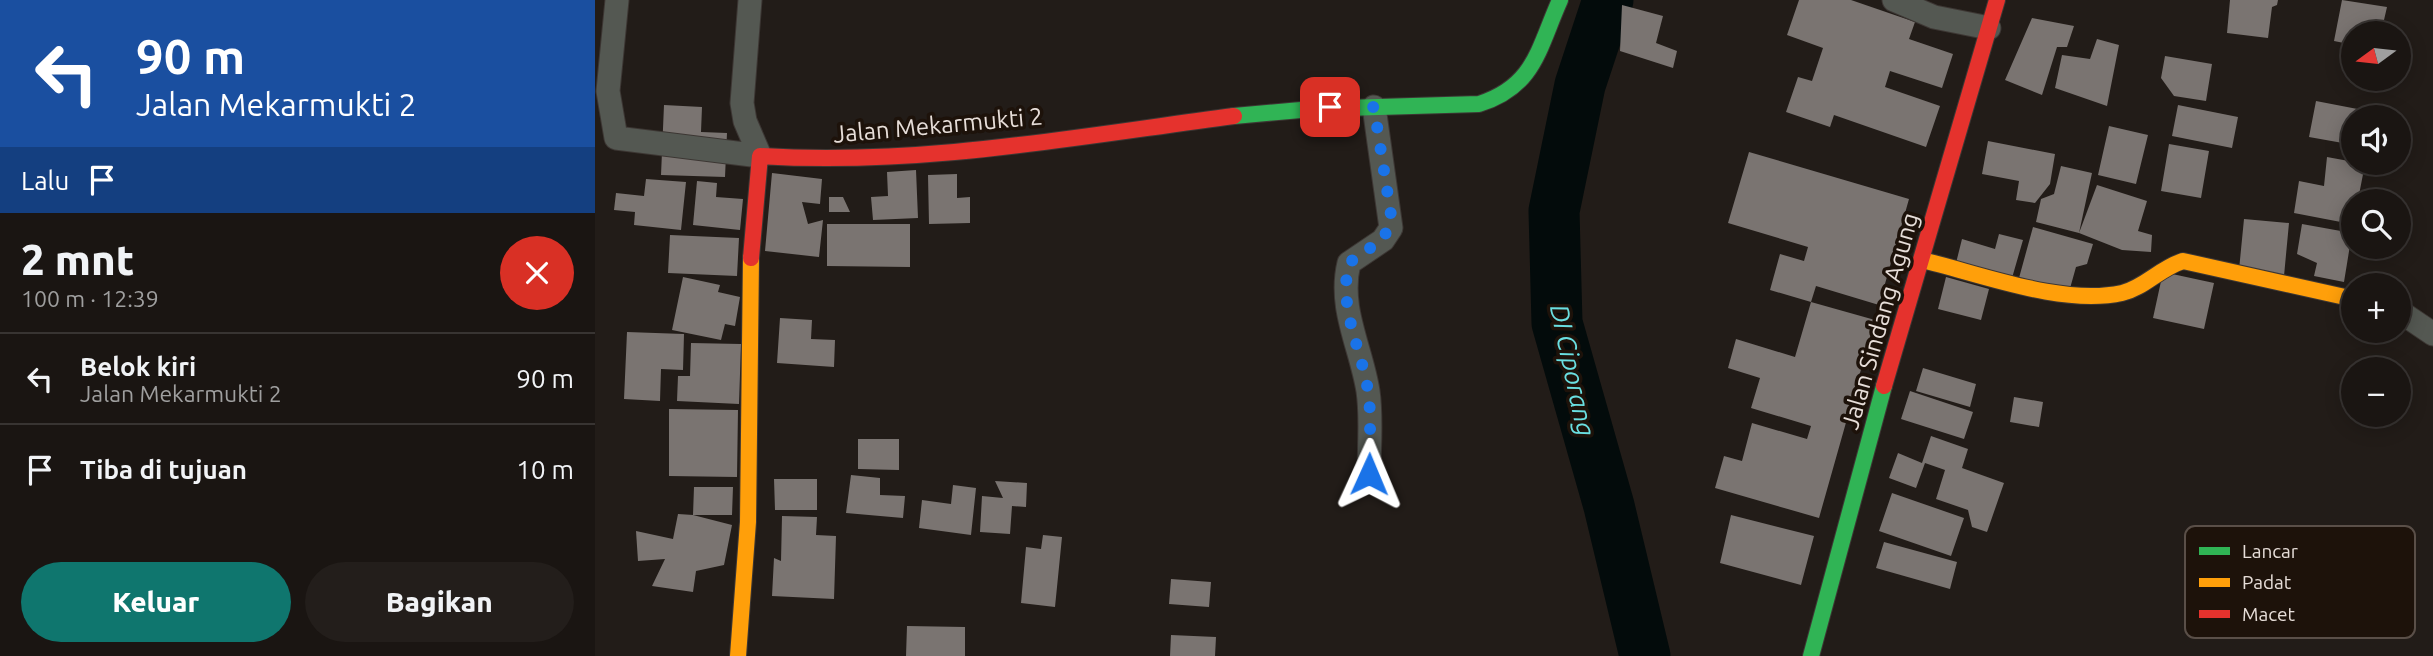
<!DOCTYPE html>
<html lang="id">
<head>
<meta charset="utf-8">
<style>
	:root { --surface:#1a1512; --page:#231e1b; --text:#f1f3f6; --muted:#9f9f9f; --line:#383432; --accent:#0f766e }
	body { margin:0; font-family:Ubuntu,sans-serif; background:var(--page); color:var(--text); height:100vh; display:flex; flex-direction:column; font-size:26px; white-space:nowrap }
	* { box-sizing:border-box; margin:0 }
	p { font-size:23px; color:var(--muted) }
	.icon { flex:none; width:38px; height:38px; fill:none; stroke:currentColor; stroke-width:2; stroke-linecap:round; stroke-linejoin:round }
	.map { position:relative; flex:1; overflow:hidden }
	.drawer { display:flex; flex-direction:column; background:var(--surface); width:595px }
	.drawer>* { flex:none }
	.banner { background:#1a4fa0; color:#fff; overflow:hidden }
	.needle { width:46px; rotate:255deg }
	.controls { position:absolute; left:1746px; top:21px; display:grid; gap:14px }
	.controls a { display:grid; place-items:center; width:70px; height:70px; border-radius:50%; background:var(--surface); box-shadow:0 4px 18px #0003,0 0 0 2px var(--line); font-size:35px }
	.pin { position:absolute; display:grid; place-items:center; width:60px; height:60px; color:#fff; margin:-30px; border-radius:14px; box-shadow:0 4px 10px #0006 }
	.me { position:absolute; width:77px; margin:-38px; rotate:1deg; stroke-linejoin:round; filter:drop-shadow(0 0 5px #0008) }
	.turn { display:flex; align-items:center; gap:24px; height:147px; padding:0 21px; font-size:32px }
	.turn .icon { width:91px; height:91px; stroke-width:2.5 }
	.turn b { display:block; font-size:49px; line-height:60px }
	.then { display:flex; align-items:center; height:66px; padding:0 21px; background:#0003; gap:14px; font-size:26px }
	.round { display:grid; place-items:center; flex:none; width:74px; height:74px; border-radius:37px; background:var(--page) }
	.head { display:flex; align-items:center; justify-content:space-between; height:119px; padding:0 21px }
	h1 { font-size:42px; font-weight:800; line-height:52px }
	.action { display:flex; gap:14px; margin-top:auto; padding:14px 21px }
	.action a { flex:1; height:80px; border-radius:42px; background:var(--accent); color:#fff; font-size:28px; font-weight:800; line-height:80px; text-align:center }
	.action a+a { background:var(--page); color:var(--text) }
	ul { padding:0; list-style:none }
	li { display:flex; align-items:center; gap:21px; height:91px; padding:0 21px; border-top:2px solid var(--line) }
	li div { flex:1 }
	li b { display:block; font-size:26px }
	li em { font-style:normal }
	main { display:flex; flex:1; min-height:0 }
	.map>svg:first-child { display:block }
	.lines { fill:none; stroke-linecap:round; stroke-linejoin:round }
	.river { stroke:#030b0b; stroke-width:51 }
	.building { fill:#7a7471 }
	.street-casing { stroke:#3d3734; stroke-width:25 }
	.fast-casing { stroke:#3d3734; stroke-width:18 }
	.slow-casing { stroke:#3d3734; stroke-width:18 }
	.jam-casing { stroke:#3d3734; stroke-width:18 }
	.street { stroke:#545852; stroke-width:23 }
	.fast { stroke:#30b455; stroke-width:16 }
	.slow { stroke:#ff9f0a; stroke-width:16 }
	.jam { stroke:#e5322d; stroke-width:16 }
	.route { stroke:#1a73e8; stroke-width:12; stroke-dasharray:0 21.6 }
	.labels { text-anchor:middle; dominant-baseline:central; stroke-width:7; stroke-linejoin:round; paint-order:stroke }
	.street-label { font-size:24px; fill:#e7ded9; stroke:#1d120a }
	.water-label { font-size:26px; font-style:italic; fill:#6adfe1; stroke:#1d120a }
	.key { fill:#1d120a; stroke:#5a4f48; stroke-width:2 }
	.key-label { font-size:19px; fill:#e7ded9 }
</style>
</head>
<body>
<main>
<section class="drawer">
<div class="banner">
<div class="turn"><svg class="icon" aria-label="left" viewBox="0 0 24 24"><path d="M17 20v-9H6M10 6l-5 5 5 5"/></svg><div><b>90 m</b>Jalan Mekarmukti 2</div></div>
<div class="then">Lalu<svg class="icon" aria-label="arrive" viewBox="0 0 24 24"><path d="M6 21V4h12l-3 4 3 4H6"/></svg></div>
</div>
<div class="head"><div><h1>2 mnt</h1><p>100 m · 12:39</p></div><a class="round" style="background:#d93025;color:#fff"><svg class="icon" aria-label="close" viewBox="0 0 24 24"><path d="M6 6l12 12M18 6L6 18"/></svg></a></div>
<ul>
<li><svg class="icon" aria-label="left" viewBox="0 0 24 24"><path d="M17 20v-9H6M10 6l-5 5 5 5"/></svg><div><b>Belok kiri</b><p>Jalan Mekarmukti 2</p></div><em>90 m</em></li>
<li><svg class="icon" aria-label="arrive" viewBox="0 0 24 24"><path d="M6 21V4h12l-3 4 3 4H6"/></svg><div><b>Tiba di tujuan</b></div><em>10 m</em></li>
</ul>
<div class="action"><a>Keluar</a><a>Bagikan</a></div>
</section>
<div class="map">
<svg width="1838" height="656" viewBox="0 0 1838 656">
	<rect width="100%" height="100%" fill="#221c18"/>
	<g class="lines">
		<path class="river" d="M1013,0L985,85L959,211L962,323L1014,506L1050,656"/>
	</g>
	<path class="building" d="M1204,0H1256L1320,22L1314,39L1358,54L1347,88L1295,71L1290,87L1345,106L1331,147L1239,115L1235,127L1191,112L1203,77L1217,81L1228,48L1192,35Z
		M1635,0H1683L1682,5L1677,7L1673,38L1632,33Z
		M1747,0L1792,7L1786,33H1759V45L1739,41Z
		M1027,5L1068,16L1061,43L1082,51L1078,68L1025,51Z
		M1437,18L1479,26L1472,47H1462L1447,95L1410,80Z
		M1502,39L1524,45L1512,106L1460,88L1467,55L1495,59Z
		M1570,56L1617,64L1611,101L1579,96L1566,78Z
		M1721,101L1778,112L1777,117H1759V145L1714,137Z
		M69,105L107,107L106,132L132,133L130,177L66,175Z
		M1583,105L1643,117L1637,148L1577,136Z
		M1514,126L1553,135L1541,184L1503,175Z
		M1393,141L1460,154L1455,184L1440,203L1421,200L1424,181L1387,174Z
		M1574,144L1614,151L1606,198L1566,191Z
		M1154,152L1314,199L1284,305L1221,286L1216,302L1280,320L1224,518L1120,488L1129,456L1147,461L1157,423L1212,439L1216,426L1156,408L1165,378L1133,368L1141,339L1200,357L1216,302L1175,290L1185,254L1209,261L1213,247L1133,223Z
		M1732,157L1770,164L1763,200L1756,198L1751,223L1699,213L1704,181L1729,186Z
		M1466,166L1497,173L1484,233L1502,185L1552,201L1543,231L1557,235L1556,252L1527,250L1484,233L1441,222L1446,199L1459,194Z
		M321,170L323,218L278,220L276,197L293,196L292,172Z
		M177,173L227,179L225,204L207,202L213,224L228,220L224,257L170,251Z
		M362,174V198L375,197V223L334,224L333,175Z
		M51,179L91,182L86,230L39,225L40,212L19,210L21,193L49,196Z
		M102,181L122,183L121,197L148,199L145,230L98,225Z
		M234,197H248L255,212H234Z
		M1649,219L1694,223L1689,276L1644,270Z
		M232,224H315V267L232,266Z
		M1707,224L1757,233L1749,282L1719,276L1722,263L1702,254Z
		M1438,227L1498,244L1492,264L1481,267L1474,292L1424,278Z
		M1404,234L1428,240L1417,278L1361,263L1367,239L1400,249Z
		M75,235L144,238L142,276L73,273Z
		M1568,272L1619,283L1609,329L1558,318Z
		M88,277L125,285L123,292L145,297L140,326L130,324L126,340L77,330Z
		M1351,277L1394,289L1386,320L1343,309Z
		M185,318L217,320L216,339L240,340L239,367L182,363Z
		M32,332L89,334L88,370L66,369L65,401L29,399Z
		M96,343L146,344L144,404L82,401L83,376H95Z
		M1328,368L1381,384L1375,407L1321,391Z
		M1315,391L1378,412L1369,439L1306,419Z
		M1419,397L1448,402L1444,427L1415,422Z
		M74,409L143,410L142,477L74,476Z
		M1336,436L1373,449L1367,468L1409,483L1392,532L1377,527L1373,510L1341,499L1350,470L1330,463L1321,488L1294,478L1303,453L1327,463Z
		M263,439H304V470L263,469Z
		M256,475L285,478V495L310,496L308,518L251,513Z
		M179,479H222V510H180Z
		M400,481L432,483L431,507L417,506L415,534L385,532L387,496L408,498Z
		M358,485L381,488L376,535L324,528L327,500L356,504Z
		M99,487H138L137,515H98L137,525L129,565L101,571L98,592L57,586L70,559L43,561L41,531L78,539L83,514L98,515Z
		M1297,493L1369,518L1356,556L1284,531Z
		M1136,515L1219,536L1206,585L1125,563Z
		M187,516L222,517L221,535L241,536L239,599L177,596L179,558L186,561Z
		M448,535L467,537L460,607L426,603L431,547L446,549Z
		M1289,542L1362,562L1355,589L1281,568Z
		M576,579L616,582L614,607L574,604Z
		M312,626L370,627V656H311Z
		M576,635L621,637L620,656H575Z"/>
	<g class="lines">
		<defs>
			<path id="street" d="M22,0L13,91L21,138L165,156L150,121L147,103L155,0
				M1299,0L1339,17L1394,28
				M1804,311L1838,334
				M774,474C774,447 777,418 773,391C766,347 743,308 754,263L788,240L796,228L779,107"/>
			<path id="fast" d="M639,116L717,109L884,104C940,86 943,49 965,0
				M1216,656L1289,386"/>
			<path id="slow" d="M1327,260C1386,274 1467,306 1527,293C1549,288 1565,268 1588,261L1759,299
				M143,656L153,522L156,258"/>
			<path id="jam" d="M156,258L165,156C327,166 479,137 639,116
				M1289,386L1402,0"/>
		</defs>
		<use href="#street" class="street-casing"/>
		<use href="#fast" class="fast-casing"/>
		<use href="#slow" class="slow-casing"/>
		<use href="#jam" class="jam-casing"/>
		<use href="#street" class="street"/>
		<use href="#fast" class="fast"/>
		<use href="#slow" class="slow"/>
		<use href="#jam" class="jam"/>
	</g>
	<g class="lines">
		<path class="route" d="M735,107H779L796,215C795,242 773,247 754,263C743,308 766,347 773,391C777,418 774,447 774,474"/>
	</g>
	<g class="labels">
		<g class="street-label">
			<text transform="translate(343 125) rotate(-5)">Jalan Mekarmukti 2</text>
			<text transform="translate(1285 321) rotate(-74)">Jalan Sindang Agung</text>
		</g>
		<g class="water-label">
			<text transform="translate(978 370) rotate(78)">DI Ciporang</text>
		</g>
	</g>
	<rect x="1590" y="526" width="230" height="112" rx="10" class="key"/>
	<rect x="1604" y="547" width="31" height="8" fill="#30b455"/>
	<rect x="1604" y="578" width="31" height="9" fill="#ff9f0a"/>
	<rect x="1604" y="610" width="31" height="8" fill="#e5322d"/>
	<g class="key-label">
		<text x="1647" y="558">Lancar</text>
		<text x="1647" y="589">Padat</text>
		<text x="1647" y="621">Macet</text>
	</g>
</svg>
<div class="controls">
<a><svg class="needle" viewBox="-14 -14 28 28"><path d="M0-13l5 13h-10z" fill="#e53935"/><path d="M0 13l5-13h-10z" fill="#9f9f9f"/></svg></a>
<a><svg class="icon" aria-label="sound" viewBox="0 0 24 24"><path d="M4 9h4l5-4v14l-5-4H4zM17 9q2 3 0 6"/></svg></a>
<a><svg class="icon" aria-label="search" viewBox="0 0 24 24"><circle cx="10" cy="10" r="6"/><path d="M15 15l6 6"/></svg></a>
<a>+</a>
<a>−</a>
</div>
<div class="pin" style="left:735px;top:107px;background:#d93025"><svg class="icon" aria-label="arrive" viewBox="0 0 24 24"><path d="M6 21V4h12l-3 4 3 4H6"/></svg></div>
<svg class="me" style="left:774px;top:474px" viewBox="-20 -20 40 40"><path d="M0-17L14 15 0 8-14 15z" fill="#1a73e8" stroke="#fff" stroke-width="4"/></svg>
</div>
</main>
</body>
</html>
